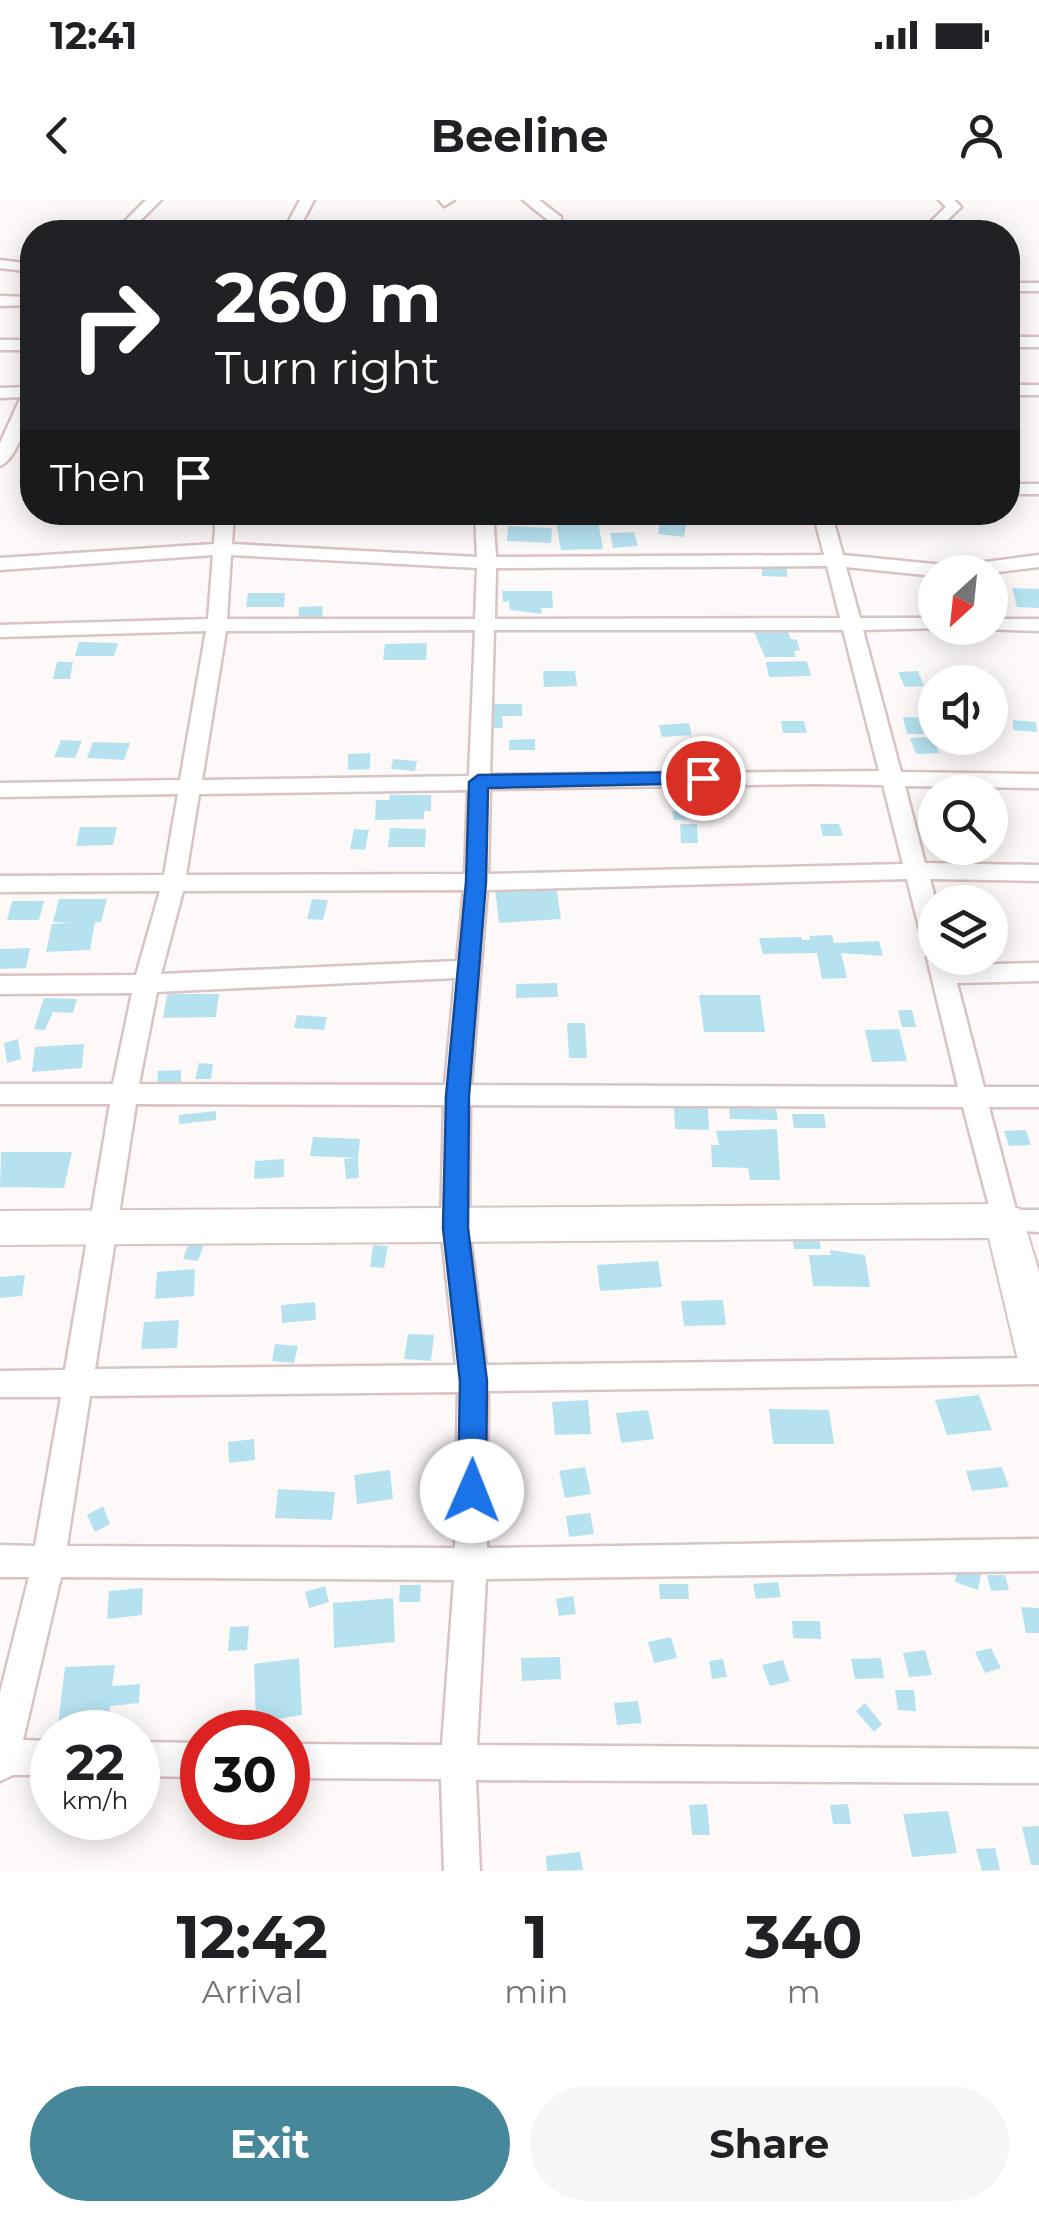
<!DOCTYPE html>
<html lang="en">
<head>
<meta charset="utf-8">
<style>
	:root { --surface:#fff; --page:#f6f6f6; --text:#202124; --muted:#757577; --accent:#47879a }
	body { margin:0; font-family:Montserrat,sans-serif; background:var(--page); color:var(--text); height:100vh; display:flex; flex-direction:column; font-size:38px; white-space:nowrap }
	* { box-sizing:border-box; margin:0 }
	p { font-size:32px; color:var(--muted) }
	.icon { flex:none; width:55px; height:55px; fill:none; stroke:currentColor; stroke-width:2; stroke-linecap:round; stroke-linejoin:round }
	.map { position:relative; height:1671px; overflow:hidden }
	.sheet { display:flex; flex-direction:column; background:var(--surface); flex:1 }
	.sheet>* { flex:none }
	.banner { position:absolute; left:20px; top:20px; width:1000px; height:305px; border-radius:40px; box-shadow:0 5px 25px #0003; background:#202124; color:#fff; overflow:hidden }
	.needle { width:65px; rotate:207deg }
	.tools { position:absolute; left:918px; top:355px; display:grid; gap:20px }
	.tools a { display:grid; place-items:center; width:90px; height:90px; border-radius:50%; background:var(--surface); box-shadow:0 5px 25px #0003; font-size:50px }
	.speed { position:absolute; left:30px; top:1510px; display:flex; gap:20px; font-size:50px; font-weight:700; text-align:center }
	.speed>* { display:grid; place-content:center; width:130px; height:130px; border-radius:50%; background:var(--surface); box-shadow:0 5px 25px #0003; line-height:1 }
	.speed small { font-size:25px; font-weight:400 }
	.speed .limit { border:15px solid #d22; background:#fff; color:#111 }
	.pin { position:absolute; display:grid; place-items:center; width:85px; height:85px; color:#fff; margin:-42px; border:5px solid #fff; border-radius:50%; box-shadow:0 2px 10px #0007 }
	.me { position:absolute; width:110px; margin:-55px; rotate:1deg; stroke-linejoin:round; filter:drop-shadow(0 0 8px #0008) }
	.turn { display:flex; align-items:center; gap:35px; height:210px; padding:0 30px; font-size:45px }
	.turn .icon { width:130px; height:130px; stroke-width:2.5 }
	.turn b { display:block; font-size:70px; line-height:85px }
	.then { display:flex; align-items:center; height:95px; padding:0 30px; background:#0003; gap:20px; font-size:38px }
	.eta { display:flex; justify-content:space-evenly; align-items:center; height:170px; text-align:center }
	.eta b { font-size:60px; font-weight:700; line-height:70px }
	.button { display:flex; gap:20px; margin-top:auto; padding:20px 30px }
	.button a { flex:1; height:115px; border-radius:60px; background:var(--accent); color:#fff; font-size:40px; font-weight:700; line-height:115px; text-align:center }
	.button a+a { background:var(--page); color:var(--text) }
	.status { display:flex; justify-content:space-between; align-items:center; height:70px; padding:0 50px; background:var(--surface); direction:ltr }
	.status svg { height:28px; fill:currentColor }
	header { display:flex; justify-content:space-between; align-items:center; height:130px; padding:0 30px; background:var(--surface); font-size:45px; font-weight:700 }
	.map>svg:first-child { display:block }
	.building { fill:#b6e2f0 }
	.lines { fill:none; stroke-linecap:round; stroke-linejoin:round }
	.street-casing { stroke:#d9c3c3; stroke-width:5 }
	.secondary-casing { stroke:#d9c3c3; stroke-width:4 }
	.street { fill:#fff; fill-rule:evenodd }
	.secondary { fill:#fff; fill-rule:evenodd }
	.route { fill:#1a73e8; stroke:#114b97; stroke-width:2.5 }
</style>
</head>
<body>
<div class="status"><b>12:41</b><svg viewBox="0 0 49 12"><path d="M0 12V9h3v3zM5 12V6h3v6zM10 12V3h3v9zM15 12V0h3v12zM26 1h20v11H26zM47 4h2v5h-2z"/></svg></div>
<header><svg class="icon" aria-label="back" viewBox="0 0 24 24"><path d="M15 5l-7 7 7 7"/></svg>Beeline<svg class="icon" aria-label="person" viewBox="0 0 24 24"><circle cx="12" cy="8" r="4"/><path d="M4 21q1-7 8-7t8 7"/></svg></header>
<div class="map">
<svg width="1039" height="1671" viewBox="0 0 1039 1671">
	<rect width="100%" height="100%" fill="#fef9f9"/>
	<path class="building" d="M275,312H311L309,324L299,325H272Z
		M516,312H548V325L515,324Z
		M642,312H680V320L642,318Z
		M598,321L603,349L561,350L556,323Z
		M660,323L686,325L684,337L658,334Z
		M508,326L552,328L551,343L507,341Z
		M634,332L638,346L613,348L610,333Z
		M762,366L787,367V377L762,376Z
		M1012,388L1039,389V408L1017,407Z
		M502,391H552L553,408H541L542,414L510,410L509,401L503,402Z
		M248,393H285L284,407H246Z
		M323,406L322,417H298L299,407Z
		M788,431L791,439L797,440L800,450L794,451L796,457H765L754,432Z
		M79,442L118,443L114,456H75Z
		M427,443L426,460H383L385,444Z
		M807,461L811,476L769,477L766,462Z
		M57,462H73L70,479H53Z
		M543,471H575L577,486L544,487Z
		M918,471L924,486L905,487L898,472Z
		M484,504H522V516H502L503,528H484Z
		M903,517L930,518L934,534H907Z
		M1013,520L1036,522L1037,532L1013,530Z
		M781,521H804L807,533H783Z
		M689,523L692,535L662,537L659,525Z
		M933,537L939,553L916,554L910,538Z
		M535,539V550H509V540Z
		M61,540L82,541L75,558L54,557Z
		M93,542L130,543L124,560L87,558Z
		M370,553V569L348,570V554Z
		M393,559L417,561L415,571L391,569Z
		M390,595H431V611H424V619L375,620L376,600H389Z
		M672,611H701L702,619L674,620Z
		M680,624H697L698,643H681Z
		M820,624H839L843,636H823Z
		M80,627H117L113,645L76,646Z
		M390,628L426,629L425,647H388Z
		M354,629L369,630L365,650L350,649Z
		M556,685L561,719L499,723L495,688Z
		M59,699H107L101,722H95L90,750L46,752L52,724L70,723L53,722Z
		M312,699L328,700L323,720L307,719Z
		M12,701H44L39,720H7Z
		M832,735L834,743L879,741L883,756L841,753L847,778L822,779L817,753L763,754L759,738L801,737L802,740H810L809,736Z
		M30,748L26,768L0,769V749Z
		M557,783L558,797L516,798V784Z
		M167,794H219L216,817L163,818Z
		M699,795H760L765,832H704Z
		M44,798L77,799L73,813L53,812L45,830L34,829Z
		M898,810H912L916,827H902Z
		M297,815L327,817L324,830L294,828Z
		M567,823H585L587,858H569Z
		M899,829L907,861L872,862L865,830Z
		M18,839L21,859L7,863L4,843Z
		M84,844L82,868L32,872L35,847Z
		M199,863L213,864L211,879H195Z
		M181,870V882L157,883L158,871Z
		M674,907L708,908L709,930L675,929Z
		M729,908L776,909L778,920L730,919Z
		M216,911V920L179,924V915Z
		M792,914H824L826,928H794Z
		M777,929L780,980H750L748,968L712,967L711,945H719L716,931Z
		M1026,930L1031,945L1009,946L1004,931Z
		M313,937L360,939L358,958L310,956Z
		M1,952H72L64,988L0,987Z
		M358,958L359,978L346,979L344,959Z
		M284,959V977L254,979L255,961Z
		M792,1034L819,1035L821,1049H794Z
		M190,1040L205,1042L198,1061L183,1059Z
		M373,1045L388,1046L384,1068L370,1067Z
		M830,1050L865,1055L870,1087L813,1086L809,1055H831Z
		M658,1061L662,1087L600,1091L597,1065Z
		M195,1069L194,1096L155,1099L157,1072Z
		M25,1075L22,1096L0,1098V1077Z
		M723,1100L726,1125L684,1126L681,1101Z
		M315,1102L316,1120L282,1123L281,1105Z
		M179,1120L177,1148L141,1149L144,1122Z
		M408,1134L434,1135L431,1161L404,1159Z
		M275,1144L298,1146L294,1163L272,1161Z
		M979,1195L992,1230L947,1235L935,1200Z
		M588,1200L591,1234L555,1235L552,1202Z
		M769,1209L829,1210L834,1244H773Z
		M648,1210L654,1239L621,1243L616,1213Z
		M254,1239L255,1260L229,1263L228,1242Z
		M585,1267L591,1294L565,1298L559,1271Z
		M1002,1267L1009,1287L972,1291L966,1271Z
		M390,1270L393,1299L357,1304L354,1275Z
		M278,1289L335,1292L332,1320L275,1318Z
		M103,1306L110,1324L95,1332L87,1315Z
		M590,1313L594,1334L569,1337L566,1316Z
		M958,1366L981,1374L978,1390L955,1382Z
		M987,1375H1005L1009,1390L991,1391Z
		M778,1382L781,1397L756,1399L753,1384Z
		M659,1384H688L689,1399H660Z
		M400,1385H421L420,1402H399Z
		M325,1386L329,1402L309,1408L305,1392Z
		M143,1388L142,1415L107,1419L109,1391Z
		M573,1396L576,1414L559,1416L556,1399Z
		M393,1398L395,1442L334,1448L333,1403Z
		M1021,1407L1039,1408V1433H1026Z
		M792,1421H820L821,1439L793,1438Z
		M249,1426L247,1450L228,1451L230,1427Z
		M671,1437L677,1458L654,1463L648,1442Z
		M991,1448L1001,1468L985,1473L975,1452Z
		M925,1450L932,1475L909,1477L903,1453Z
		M560,1457L561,1479L522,1481L521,1458Z
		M299,1458L302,1515L256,1522L254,1464Z
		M881,1458L884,1478L855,1479L851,1459Z
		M723,1459L727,1477L712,1479L709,1461Z
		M783,1460L790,1481L770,1486L762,1465Z
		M115,1465L112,1486L140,1484L139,1503L110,1506L108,1529L57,1532L65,1467Z
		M895,1490H914L916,1511L898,1510Z
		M638,1501L642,1523L617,1525L614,1503Z
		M865,1503L882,1524L874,1532L856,1511Z
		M707,1604L710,1635H692L689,1605Z
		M848,1604L851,1624H833L830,1605Z
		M948,1611L957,1653L912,1657L903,1614Z
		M1039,1626V1665H1031L1022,1627Z
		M995,1648L1000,1670L982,1671L976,1649Z
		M580,1652L583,1670L547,1671L546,1656Z"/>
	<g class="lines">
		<defs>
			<path id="street" d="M146,0H161L129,32H114Z
				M300,0H314L297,32H283Z
				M439,0H454L444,6Z
				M523,0H539L561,17V32H547L549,21Z
				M939,0H954L961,7L935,32H920L946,7Z
				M0,60L32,64V72L0,68Z
				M1008,83H1039V91H1008Z
				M0,96L32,97V105L0,106Z
				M1008,137H1039V147H1008Z
				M0,140H32V150H0Z
				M1008,185H1039V195H1008Z
				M32,187C33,207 19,258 0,266V243L21,197L0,198V188Z
				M1008,284H1039V294H1008Z
				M216,312H234L232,344L477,357L475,312H493L496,357L824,355L813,312H831L843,355L954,366L1039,355V367L990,373L935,372V376L846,367L860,418H935V428H942L863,430L901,572L1039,574V588L905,586L925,663L1039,665V681L930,679L936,702L935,758H951L953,765L1039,763V781L957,783L984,887H1039V907H989L1016,1010H1039V1032L995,1029L963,907L470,905L469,1028L486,1165L1039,1158V1184L488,1191L487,1348L1039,1339V1371L486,1379L477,1545L1039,1549V1583L476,1580L480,1671H444L441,1579L288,1578V1544L442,1545L454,1380L61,1377L23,1540L52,1541V1575H13L0,1581V1493L29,1377H0V1345L35,1346L61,1197H0V1171L65,1170L110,904H0V884H113L132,793L0,794V776L136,775L160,691L0,692V676L164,675L178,594L0,597V583L180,580L206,431L0,437V425L208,419L213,355L0,370V358L214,344ZM231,355L477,368L475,419H227ZM827,366L840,418L495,419L496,368ZM475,430L469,576L202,580L226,431ZM494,430H843L879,571L490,575ZM815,584L883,585L903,664L488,674L490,589ZM468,590L465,674L186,675L199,594ZM907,679L923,743L933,751L927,758L958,887L471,885L487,690ZM464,690L457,761L161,774L183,691ZM455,778L445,885L139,884L157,792ZM136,904L444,905L441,1028L456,1165L95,1169ZM458,1192L455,1348L67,1346L90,1196Z
				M990,419H1039V431L983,429L990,428Z
				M138,1542L202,1543V1577L138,1576Z"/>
			<path id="secondary" d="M1005,1004L1020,1009L1039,1072V1176L1023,1170L1017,1156L989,1038L0,1045V1011Z"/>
		</defs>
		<use href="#street" class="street-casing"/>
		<use href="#secondary" class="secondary-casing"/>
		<use href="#street" class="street"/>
		<use href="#secondary" class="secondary"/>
	</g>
	<path class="route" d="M703,572L710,574V583L488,588L486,682L469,896L468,1028L487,1181L486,1291L482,1300L472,1304L462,1300L458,1291L460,1181L443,1028L446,896L466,682L469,582L478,575Z"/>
</svg>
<div class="tools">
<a><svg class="needle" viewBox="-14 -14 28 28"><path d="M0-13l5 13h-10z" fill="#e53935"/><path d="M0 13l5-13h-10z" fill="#757577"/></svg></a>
<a><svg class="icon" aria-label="sound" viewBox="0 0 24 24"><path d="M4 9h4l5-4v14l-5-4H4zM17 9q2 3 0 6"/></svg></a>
<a><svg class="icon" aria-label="search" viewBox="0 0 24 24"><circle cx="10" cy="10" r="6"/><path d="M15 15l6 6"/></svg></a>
<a><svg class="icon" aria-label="layers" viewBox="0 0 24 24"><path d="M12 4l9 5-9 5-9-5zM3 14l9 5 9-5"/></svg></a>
</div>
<div class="speed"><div>22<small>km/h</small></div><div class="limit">30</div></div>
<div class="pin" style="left:703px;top:578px;background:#d93025"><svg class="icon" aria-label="arrive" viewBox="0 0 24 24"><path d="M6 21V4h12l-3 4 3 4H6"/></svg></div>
<svg class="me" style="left:472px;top:1291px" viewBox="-20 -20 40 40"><circle r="19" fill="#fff"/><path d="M0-13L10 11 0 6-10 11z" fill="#1a73e8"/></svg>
<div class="banner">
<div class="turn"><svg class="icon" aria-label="right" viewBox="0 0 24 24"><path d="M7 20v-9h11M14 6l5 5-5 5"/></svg><div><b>260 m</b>Turn right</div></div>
<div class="then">Then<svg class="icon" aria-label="arrive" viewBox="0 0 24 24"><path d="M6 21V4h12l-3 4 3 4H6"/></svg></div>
</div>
</div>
<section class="sheet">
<div class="eta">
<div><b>12:42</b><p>Arrival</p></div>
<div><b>1</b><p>min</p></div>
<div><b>340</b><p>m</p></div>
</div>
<div class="button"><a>Exit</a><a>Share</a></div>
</section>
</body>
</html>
